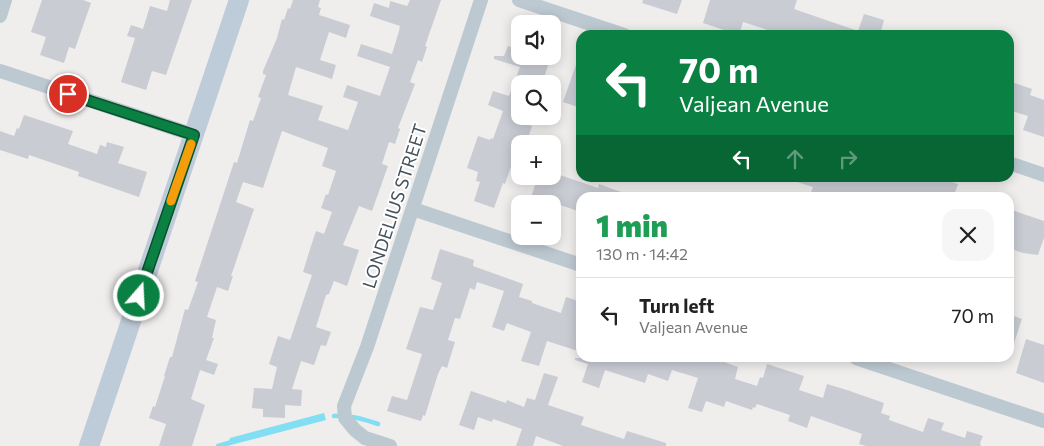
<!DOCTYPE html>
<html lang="en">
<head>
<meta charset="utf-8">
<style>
	:root { --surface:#fff; --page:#f6f6f6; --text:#222; --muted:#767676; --line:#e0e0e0 }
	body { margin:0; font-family:Commissioner,sans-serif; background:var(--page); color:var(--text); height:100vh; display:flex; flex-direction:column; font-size:19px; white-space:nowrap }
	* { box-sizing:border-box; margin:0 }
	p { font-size:16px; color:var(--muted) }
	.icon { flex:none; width:28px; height:28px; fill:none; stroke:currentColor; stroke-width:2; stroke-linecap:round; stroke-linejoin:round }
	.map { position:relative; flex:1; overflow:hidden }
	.side { position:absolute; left:576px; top:192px; width:438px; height:170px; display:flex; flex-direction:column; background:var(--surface); border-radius:15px; box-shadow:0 2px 12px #0003 }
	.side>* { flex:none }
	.top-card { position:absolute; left:576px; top:30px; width:438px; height:152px; border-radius:15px; box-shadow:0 2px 12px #0003; background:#0b8043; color:#fff; overflow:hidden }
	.controls { position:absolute; left:511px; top:15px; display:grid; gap:10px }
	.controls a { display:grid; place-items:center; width:50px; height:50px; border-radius:10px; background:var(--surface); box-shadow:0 2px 12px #0003; font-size:25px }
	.pin { position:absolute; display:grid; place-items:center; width:42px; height:42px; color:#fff; margin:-21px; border:2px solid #fff; border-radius:50%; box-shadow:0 1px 5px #0007 }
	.me { position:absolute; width:55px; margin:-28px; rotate:19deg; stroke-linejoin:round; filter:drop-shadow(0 0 4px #0008) }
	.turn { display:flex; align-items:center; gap:18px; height:105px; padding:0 20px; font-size:22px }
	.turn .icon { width:65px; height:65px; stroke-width:2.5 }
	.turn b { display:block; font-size:35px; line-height:42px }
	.lanes { display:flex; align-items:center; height:48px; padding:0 20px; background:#0003; justify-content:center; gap:25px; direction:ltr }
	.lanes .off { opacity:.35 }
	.round { display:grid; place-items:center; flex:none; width:52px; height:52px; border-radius:15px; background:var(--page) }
	.head { display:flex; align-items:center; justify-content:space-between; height:85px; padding:0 20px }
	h1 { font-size:30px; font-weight:800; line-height:38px; color:#1e9e55 }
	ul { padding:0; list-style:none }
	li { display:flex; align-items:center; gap:15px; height:75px; padding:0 20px; border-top:1px solid var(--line) }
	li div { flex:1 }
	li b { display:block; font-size:19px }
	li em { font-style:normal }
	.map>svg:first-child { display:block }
	.water { fill:#82def2 }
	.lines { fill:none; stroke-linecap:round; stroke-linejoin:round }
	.stream { stroke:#82def2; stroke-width:4.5 }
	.building { fill:#c9ccd3 }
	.street { stroke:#bdc9d1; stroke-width:14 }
	.secondary { stroke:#becbd8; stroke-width:20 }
	.route-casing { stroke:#07532c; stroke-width:12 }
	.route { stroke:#0b8043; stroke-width:9 }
	.slow { stroke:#f59e0b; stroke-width:9 }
	.labels { text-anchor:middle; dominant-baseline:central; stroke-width:4; stroke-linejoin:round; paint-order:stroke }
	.street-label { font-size:18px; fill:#44525c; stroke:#fff }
</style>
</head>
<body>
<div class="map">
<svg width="1044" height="446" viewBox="0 0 1044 446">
	<rect width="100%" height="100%" fill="#f0eded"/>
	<path class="water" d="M324,413L326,420L227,446L230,438Z"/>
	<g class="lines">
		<path class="stream" d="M334,416C350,415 363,419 378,424
			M218,446L232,442"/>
	</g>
	<path class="building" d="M42,0H83L91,3L75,49L69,47L64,63L40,55L46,37L31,32Z
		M170,0H192L166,75L152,71L146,90L121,82L135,38L127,36L131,25L143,29L150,6L167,11Z
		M293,0H320L318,7L321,8L319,15L350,25L346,38L329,32L320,60L336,65L332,79L296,67L288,95L323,106L318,120L348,130L358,102L343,97L347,85L380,96L390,67L357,56L361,44L392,54L399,31L400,26L370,16L374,3L389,8L390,1L407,6L410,0H441L425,46L427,47L422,62L418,60L410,82L415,84L398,128L400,129L395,144L389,142L382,164L388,166L372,211L359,206L343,245L359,250L347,286L334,281L329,294L326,295L316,327L331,332L326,346L321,345L314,365L301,361L292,389L302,390L301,406L285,405V418L263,417V409L252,408L254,388L272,389L277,367L269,364L278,336L290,340L312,275L303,272L310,249L316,231L324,234L332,212L321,208L326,194L328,195L336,171L322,166L328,148L282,131L263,188L243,182L236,202L254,209L231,276H233L228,291L217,287L207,317L216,320L212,338H214L206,360L218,364L214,375L200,370L191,399L205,405L192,446H159L166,424L149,418L153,406L155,407L165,376H164L170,357H172L185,309L188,310L198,282L195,281L234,162L237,163L250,120L253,121L261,98L258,97L266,75L263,74V71L277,38L282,19L284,20L288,8L290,9Z
		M643,0H682L677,14L642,3Z
		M710,0H797L794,9L858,31L864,14L884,20L880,35H783L743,22L739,35L703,23Z
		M508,46L520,50V56H551L542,84H520V116H529L526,124L532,126L526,144H520V156L515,155L505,184L503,183L494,208L474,201L480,182L476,181L478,172L467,168L478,136L490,140L491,138L493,139L503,111L488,105L493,91L509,96L520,67L494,59V56H504Z
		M579,56L581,57V108L563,102Z
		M1009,81L1032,89L1030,95L1044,100V137L1023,130L1028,116L1009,110Z
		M24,115L73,131L68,144L97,154L100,145L106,147L107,142L124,147L118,163L147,172L139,197L78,176L79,172L29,155L28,159L0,150V131L14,136L17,128L19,129Z
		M560,175L598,188L599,184L632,196V198H581V212L557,204H529L538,176H547L558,180Z
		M791,178H940L958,184L953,198H859L842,192L840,198H809L813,187L791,180Z
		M1009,209L1044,221V238L1038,255L1023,253L1009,248Z
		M440,249L474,260L473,266L523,284L519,297L532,301V303L561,313L566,297L581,302V352L547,341L539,366L521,361L531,332L507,323L504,331L492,327L504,291L477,282L475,290L470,288L460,319L455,318L448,340L455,342L447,368L442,366L438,374L425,416L423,415L421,421L387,411L392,396L407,400L411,388L422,354L406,349L420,307L433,310L442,283L431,279Z
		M1009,314L1022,319L1011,352H1009Z
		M1026,339L1044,345V383L1016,373Z
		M575,358H725L724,362L738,367L735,379L757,386L760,377L763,378L767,364L804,376L799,390L823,398L827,384L847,390L884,403L881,413L890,416L889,420L923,432L928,418L944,423L941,430L965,438L967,431L983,436L980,443L981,446H866L859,444L862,434L811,416L807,428L788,421L790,415L757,404L755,408L753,407L752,410L726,401L724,407L706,401L702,412L688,408L698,378L672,370L668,381L648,374L645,383L605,370L599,388L582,382L588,364L575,360Z
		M544,373L558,377L548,405L584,417L581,425L624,439L627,431L666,443V446H563L536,436L533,446H516L522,429L493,419L492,422L478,417L474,430L459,425L471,391L506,403L507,400L524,407L527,398L535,400Z"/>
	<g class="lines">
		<path class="street" d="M519,0L624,35
			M0,16L5,0
			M0,71L194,135
			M1009,163L1044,175
			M413,209L581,265
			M856,358L1044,421
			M390,446L365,438L355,430L345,418L344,406L367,347L481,0"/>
		<path class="secondary" d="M89,446L239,0"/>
	</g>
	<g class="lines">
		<defs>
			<path id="route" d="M68,94L194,135L139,296"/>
		</defs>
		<use href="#route" class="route-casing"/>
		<use href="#route" class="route"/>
		<path class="slow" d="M171,201L191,144"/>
	</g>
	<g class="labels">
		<g class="street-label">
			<text transform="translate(394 206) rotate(-72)">LONDELIUS STREET</text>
		</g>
	</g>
</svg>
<div class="controls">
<a><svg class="icon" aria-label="sound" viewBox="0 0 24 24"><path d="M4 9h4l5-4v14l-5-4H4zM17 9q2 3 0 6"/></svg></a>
<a><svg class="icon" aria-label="search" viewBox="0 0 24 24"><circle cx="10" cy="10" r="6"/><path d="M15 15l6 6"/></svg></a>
<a>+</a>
<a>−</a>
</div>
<div class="pin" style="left:68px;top:94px;background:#d93025"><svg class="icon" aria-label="arrive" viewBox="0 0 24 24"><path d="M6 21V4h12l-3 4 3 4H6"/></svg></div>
<svg class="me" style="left:139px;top:296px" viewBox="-20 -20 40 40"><circle r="17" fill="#0b8043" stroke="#fff" stroke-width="3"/><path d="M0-11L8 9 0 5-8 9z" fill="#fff"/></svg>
<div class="top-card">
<div class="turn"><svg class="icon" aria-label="left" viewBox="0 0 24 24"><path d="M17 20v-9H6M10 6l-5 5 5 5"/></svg><div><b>70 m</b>Valjean Avenue</div></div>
<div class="lanes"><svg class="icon" aria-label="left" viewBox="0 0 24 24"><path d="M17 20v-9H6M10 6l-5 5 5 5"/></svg><svg class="icon off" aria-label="ahead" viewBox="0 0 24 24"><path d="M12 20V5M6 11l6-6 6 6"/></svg><svg class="icon off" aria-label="right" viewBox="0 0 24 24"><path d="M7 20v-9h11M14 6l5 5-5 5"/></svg></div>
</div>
<section class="side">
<div class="head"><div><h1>1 min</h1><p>130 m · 14:42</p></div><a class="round"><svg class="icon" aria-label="close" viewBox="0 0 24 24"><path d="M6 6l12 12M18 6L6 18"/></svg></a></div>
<ul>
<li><svg class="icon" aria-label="left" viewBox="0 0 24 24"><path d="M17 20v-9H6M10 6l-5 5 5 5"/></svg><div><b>Turn left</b><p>Valjean Avenue</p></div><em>70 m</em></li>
</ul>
</section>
</div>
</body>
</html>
